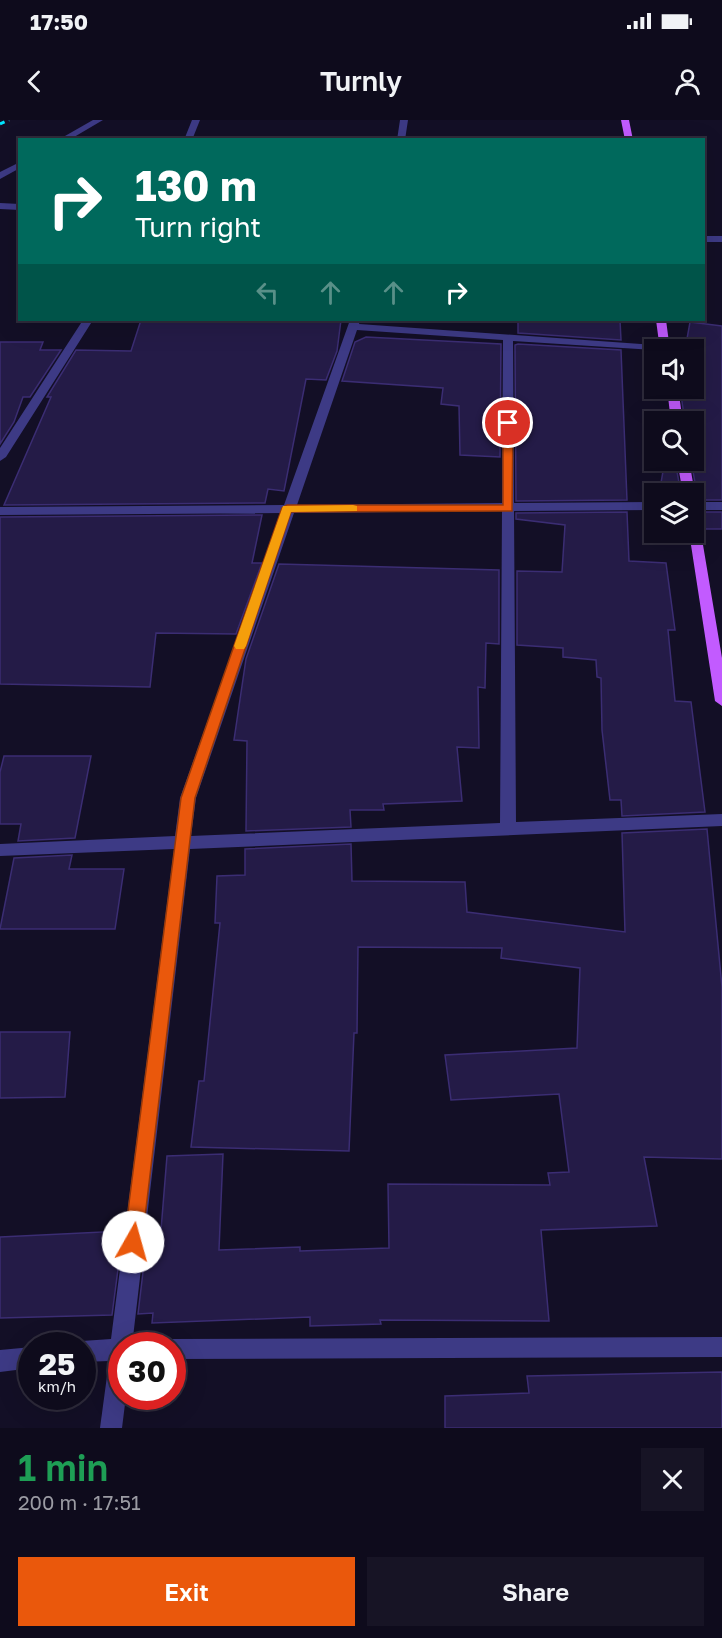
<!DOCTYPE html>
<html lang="en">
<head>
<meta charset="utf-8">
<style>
	:root { --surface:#0e0b1c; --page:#171425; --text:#f1f3f6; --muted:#9b9ba3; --line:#2e2b3b; --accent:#ea580c }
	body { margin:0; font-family:"Golos Text",sans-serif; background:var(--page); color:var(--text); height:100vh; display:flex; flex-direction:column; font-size:22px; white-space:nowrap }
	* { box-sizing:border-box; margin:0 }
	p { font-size:20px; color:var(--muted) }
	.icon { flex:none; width:33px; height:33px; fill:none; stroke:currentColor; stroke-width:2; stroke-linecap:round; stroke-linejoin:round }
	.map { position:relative; height:1308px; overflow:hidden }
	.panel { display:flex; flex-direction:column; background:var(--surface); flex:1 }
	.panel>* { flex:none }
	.guide { position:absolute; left:18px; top:18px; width:687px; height:183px; border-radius:0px; box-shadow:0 6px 24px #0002,0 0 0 2px var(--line); background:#00695c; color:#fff; overflow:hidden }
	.tools { position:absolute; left:644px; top:219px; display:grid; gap:12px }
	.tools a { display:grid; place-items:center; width:60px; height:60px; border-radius:0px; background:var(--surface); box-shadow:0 6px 24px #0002,0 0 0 2px var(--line); font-size:30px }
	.speed { position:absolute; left:18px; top:1212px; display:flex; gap:12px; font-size:30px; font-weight:700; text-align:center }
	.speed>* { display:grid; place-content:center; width:78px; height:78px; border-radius:50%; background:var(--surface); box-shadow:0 6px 24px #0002,0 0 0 2px var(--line); line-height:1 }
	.speed small { font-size:15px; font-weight:400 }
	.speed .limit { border:9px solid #d22; background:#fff; color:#111 }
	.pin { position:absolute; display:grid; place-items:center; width:51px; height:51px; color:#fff; margin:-26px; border:3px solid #fff; border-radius:50%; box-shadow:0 2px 6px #0007 }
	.me { position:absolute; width:66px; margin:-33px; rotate:7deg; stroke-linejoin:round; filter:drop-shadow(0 0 4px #0008) }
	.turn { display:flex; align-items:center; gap:21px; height:126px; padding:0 18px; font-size:27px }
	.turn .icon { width:78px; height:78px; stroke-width:2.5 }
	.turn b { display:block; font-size:42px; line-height:51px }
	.lanes { display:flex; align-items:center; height:57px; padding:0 18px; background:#0003; justify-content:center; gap:30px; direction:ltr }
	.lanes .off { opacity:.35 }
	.round { display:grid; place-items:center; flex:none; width:63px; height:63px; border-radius:0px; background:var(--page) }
	.overview { display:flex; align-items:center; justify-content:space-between; height:102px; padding:0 18px }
	h1 { font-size:36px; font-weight:600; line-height:45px; color:#1e9e55 }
	.primary-button { display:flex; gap:12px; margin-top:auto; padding:12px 18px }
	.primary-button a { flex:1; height:69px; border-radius:0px; background:var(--accent); color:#fff; font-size:24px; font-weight:600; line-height:69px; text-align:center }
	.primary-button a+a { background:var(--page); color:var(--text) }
	.status { display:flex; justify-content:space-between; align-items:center; height:42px; padding:0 30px; background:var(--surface); direction:ltr }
	.status svg { height:16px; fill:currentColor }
	header { display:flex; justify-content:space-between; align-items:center; height:78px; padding:0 18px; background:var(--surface); font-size:27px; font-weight:600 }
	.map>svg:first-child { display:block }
	.building { fill:#241b47; stroke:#3b2d73; stroke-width:1.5 }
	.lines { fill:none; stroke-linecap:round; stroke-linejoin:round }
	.minor { fill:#3d3a85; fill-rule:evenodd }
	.major { fill:#c25bff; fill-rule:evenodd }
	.rail { stroke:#00e5ff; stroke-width:3; stroke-dasharray:5 4.5; stroke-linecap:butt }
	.route { fill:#ea580c; stroke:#983908; stroke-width:1.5 }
	.slow { fill:#f59e0b }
</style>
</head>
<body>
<div class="status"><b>17:50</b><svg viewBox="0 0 49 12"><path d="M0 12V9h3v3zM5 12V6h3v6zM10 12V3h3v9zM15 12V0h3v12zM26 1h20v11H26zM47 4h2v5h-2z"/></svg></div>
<header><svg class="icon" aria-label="back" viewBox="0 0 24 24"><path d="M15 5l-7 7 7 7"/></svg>Turnly<svg class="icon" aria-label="person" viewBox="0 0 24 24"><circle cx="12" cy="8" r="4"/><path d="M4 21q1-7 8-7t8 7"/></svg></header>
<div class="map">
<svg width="722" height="1308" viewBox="0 0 722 1308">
	<rect width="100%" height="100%" fill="#130f26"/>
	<path class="building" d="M141,200L263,202L264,200H341L337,231L326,260L306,259L284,371L268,369L265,383L4,385L51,277H47L76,230L131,231Z
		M518,200H620L621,220L518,213Z
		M690,202L722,206V380H693L697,374L691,340L693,302H685L680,268H693V230H685Z
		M366,217L501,224L500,337L460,335L459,286L441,284L443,268L342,261L355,222Z
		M0,222H43L40,230H61L30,277H23L14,302L0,324Z
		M518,224L621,230L627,380L516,381L515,225Z
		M665,340H675L681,374H659Z
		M627,392L629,441L666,443L675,510H668L675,581L691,582L705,692L622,696L621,680H610L602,610L601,558L597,557L596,540L563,537V528L517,525V451L562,452L565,405L516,399V393Z
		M693,392H722V409H703L701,401Z
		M262,395L252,443H262L236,514L156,513L150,567L0,564V397Z
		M279,444L499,450V524L486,523L485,568L478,567L479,628L457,627L462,681L383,684L384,690H350L351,707L246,711L247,621L234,620L246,539Z
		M4,636H91L75,718L18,721L21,704H0V652Z
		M707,709L722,867V1039L644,1037L657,1106L541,1110L549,1201L380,1200L381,1204L310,1206V1197L152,1203L153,1193L138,1194L148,1110H161L167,1036L223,1034L219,1130L300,1127V1131L389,1128L388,1064L550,1065L548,1053L569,1052L559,974L451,980L445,935L577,928L580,848L501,838L502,828L358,827L357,913H354L349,1031L191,1027L199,961H204L220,803H215L217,756L245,755V729L351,724L352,761L465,762L467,792L625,812L622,713Z
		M72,735L69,749H124L115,809H0L14,738Z
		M0,912H70L65,977L0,978Z
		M123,1111L112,1195L0,1198V1117Z
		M722,1252V1308H445V1276L529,1273L527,1256Z"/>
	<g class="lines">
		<path class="minor" d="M93,0H103L69,20H58Z
			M192,0H200L192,20H184Z
			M400,0H408L405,20H397Z
			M20,42V48L0,59V52Z
			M0,83L20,84V90L0,89Z
			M704,116H722V122H704Z
			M83,200H93L6,337L0,341V328Z
			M350,200H360L359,204L669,226V230H654L513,221L514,383L654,382V390L514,391L516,702L722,694V706L190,729L132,1226H122V1276H126L122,1308H100L109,1241L82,1242V1226H74L82,1221L111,1219L174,729L0,736V724L175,716L180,678L282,393L0,395V387L284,385ZM357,210L503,220L502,383L297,385ZM502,391L500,703L191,716L196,678L294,393Z
			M693,382H722V390H693Z
			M722,1217V1237L172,1239V1226H163L165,1222L172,1219Z
			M32,1227V1248L0,1252V1230Z"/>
		<path class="major" d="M621,0H629L633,20H625Z
			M656,200H666L670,230H660Z
			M667,268H678L683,302H671Z
			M677,340H689L695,374L693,377V374H683Z
			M693,397L699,401L722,538V586L715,581L689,412H693Z"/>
		<path class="rail" d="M0,4L9,0"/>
	</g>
	<path class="route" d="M508,300L513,303L512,391L291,392L195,678L142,1122L140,1128L133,1131L127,1128L124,1122L181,678L282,388L287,385H503V303Z"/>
	<path class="slow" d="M353,385L357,386V391L291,392L246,526L244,529H236L234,526L283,386Z"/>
</svg>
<div class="tools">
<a><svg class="icon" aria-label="sound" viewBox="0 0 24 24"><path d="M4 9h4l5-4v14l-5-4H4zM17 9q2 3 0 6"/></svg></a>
<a><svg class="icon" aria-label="search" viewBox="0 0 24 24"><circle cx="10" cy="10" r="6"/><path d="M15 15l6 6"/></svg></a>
<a><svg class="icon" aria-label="layers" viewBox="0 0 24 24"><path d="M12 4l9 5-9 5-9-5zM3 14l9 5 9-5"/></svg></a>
</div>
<div class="speed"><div>25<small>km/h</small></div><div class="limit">30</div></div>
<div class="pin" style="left:508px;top:303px;background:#d93025"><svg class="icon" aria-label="arrive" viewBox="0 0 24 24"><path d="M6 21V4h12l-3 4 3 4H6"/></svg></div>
<svg class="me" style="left:133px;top:1122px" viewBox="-20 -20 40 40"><circle r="19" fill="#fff"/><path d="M0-13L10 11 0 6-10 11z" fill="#ea580c"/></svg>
<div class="guide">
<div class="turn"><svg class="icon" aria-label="right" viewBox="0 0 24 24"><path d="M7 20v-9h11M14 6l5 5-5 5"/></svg><div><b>130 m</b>Turn right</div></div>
<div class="lanes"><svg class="icon off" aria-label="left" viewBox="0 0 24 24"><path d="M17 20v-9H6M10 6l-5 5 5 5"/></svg><svg class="icon off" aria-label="ahead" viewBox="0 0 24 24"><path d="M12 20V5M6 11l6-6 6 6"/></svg><svg class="icon off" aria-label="ahead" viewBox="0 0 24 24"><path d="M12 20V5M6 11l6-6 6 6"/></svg><svg class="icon" aria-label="right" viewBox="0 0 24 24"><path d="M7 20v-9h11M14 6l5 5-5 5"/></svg></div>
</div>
</div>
<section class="panel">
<div class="overview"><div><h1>1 min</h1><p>200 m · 17:51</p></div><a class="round"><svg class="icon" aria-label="close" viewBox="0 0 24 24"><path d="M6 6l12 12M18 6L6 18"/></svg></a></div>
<div class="primary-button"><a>Exit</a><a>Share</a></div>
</section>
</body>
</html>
